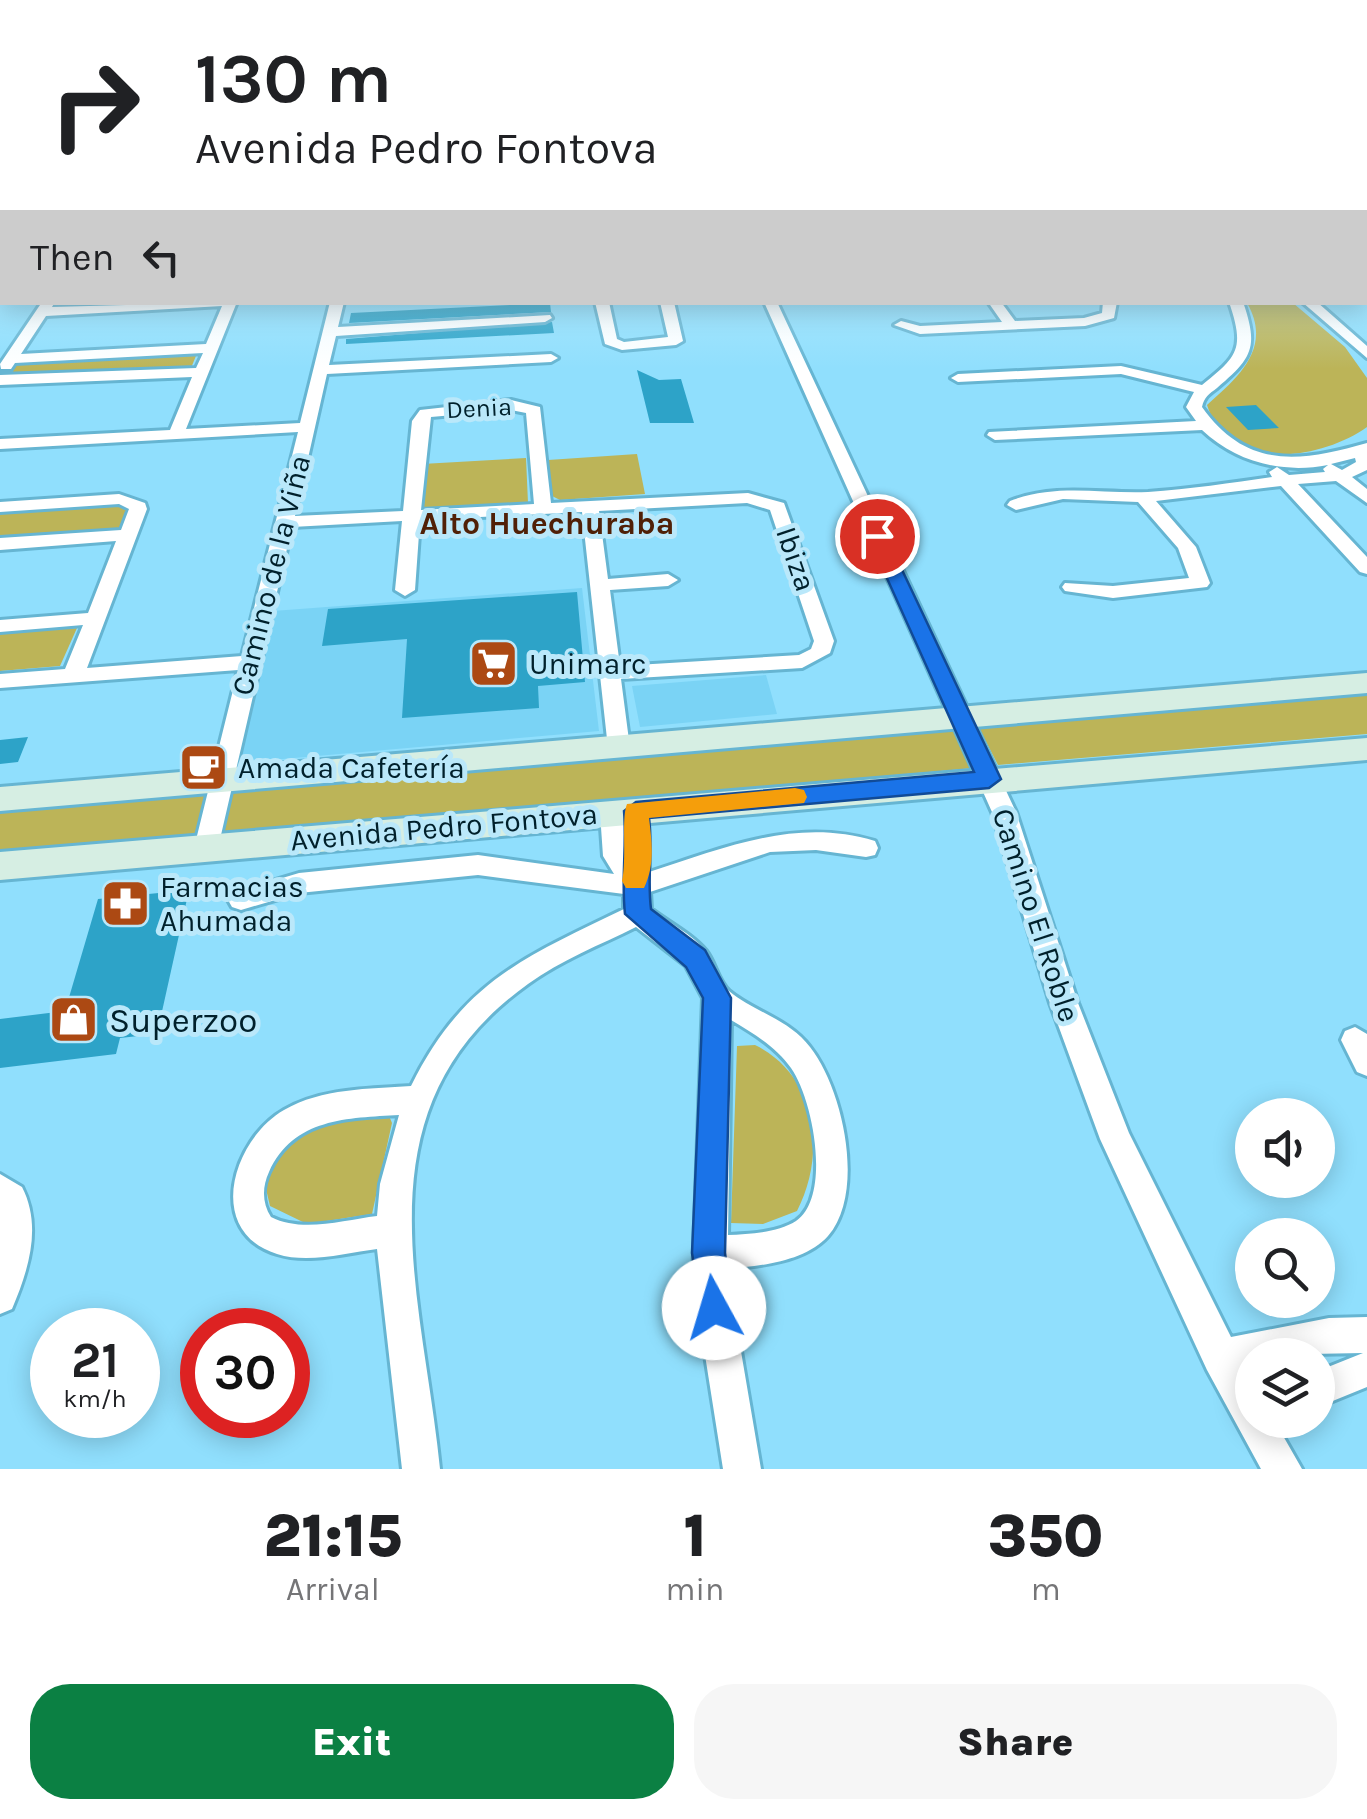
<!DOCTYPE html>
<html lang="en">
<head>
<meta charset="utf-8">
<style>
	:root { --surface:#fff; --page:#f6f6f6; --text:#202124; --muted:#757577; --accent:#0b8043 }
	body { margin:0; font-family:Karla,sans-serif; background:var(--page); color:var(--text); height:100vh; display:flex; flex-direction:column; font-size:38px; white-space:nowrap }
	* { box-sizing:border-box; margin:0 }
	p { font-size:32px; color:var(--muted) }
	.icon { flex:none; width:55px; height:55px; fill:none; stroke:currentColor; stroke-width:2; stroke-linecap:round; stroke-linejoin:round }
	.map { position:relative; height:1469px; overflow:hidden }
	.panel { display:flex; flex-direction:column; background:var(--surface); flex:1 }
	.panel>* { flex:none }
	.guide { position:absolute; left:0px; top:0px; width:1368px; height:305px; box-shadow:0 5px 25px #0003; background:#fff; color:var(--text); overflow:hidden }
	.controls { position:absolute; left:1235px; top:1098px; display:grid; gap:20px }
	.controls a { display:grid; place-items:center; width:100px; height:100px; border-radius:50%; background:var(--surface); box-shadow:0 5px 25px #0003; font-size:50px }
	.speed { position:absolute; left:30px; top:1308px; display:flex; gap:20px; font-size:50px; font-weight:700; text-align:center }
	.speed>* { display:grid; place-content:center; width:130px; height:130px; border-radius:50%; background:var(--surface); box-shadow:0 5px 25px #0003; line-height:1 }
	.speed small { font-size:25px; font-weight:400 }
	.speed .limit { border:15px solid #d22; background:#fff; color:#111 }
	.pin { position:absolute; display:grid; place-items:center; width:85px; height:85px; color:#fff; margin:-42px; border:5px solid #fff; border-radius:50%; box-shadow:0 2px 10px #0007 }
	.me { position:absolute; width:110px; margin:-55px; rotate:354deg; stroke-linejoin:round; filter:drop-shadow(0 0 8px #0008) }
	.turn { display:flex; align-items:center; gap:35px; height:210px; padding:0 30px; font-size:45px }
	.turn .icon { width:130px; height:130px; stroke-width:2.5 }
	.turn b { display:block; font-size:70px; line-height:85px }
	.then { display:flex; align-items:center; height:95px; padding:0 30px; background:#0003; gap:20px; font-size:38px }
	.eta { display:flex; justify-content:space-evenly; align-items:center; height:170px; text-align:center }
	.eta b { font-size:60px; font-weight:800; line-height:70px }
	.action { display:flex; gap:20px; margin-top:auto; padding:20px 30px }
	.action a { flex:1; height:115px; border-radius:40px; background:var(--accent); color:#fff; font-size:40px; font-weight:800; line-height:115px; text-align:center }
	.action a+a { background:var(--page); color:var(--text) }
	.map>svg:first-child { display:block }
	.built { fill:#7ad3f5 }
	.green { fill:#bcb458 }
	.building { fill:#2da3c8 }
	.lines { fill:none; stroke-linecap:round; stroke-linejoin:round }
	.street-casing { stroke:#66b5d2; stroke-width:6 }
	.secondary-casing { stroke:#66b5d2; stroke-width:6 }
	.street { fill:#fff; fill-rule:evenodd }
	.secondary { fill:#d6eee3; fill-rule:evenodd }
	.route { fill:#1a73e8; stroke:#114b97; stroke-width:2.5 }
	.slow { fill:#f59e0b }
	.labels { text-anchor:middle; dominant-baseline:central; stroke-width:10; stroke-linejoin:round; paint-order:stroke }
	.far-street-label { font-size:25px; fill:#00202b; stroke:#bae8fa }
	.street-label { font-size:30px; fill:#00202b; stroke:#bae8fa }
	.poi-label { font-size:30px; fill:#00202b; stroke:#bae8fa; text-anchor:start }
	.neighbourhood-label { font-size:32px; font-weight:bold; fill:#502007; stroke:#bae8fa }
	.near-poi-label { font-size:35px; fill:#00202b; stroke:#bae8fa; text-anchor:start }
</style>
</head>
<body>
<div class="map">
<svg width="1367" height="1469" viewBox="0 0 1367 1469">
	<rect width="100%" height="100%" fill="#90dffd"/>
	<path class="built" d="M582,588L599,731L238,763L273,611Z
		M766,675L777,714L640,727L632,686Z"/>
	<path class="green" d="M1247,303H1293L1345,347L1367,378V427C1321,460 1228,474 1207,405C1238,377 1273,348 1247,303Z
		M198,351L191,368L8,375L17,361Z
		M637,454L645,494L560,500L552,496L548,460Z
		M526,458L528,503L418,510L422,464Z
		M117,502L130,509L122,532L0,540V510Z
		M77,628L60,666L0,671V633Z
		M1367,689V734L998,765L976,722Z
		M952,723L974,768L0,854V808Z
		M755,1045C817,1075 827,1153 797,1211L763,1224L731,1223L737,1046Z
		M387,1111L392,1123L372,1214L307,1224L270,1206L266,1189L277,1145L314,1121Z"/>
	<path class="building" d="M550,303L551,312L349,323L351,313Z
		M552,322L554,333L346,344V339Z
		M637,370L659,380L681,379L694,423H650Z
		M1256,405L1279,428L1248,430L1226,407Z
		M577,592L585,682L538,686L539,708L402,718L407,639L322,646L328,609Z
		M28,737L18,762L0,764V740Z
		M189,890L157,1034L120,1038L116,1054L0,1068V1019L65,1011L98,899Z"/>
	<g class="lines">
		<defs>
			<path id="street" d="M1365,173H1367V179H1365Z
				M0,183H2V189H0Z
				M1365,201H1367V208H1365Z
				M1365,243H1367V251H1365Z
				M0,250H2V258H0Z
				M1365,289H1367V297H1365Z
				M42,302H55L52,307L237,302L186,429L300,423L330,302H344L338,327L550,315L552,318L545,322L336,336L329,365L551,354L558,358L551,362L327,374L295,516L403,511L412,421L420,410L511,400L540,407L551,503L748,493L784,503L834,641L830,653L802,668L621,679L630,748L619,756L608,748L582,512L420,520L415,590L405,596L395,590L402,521L292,527L218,848L215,855H197L194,848L238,670L0,688V674L65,669L83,625L0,632V620L88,613L116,541L0,550V538L121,530L129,509L119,504L0,512V502L119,494L145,503L147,509L87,668L242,656L298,432L0,449V439L170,430L192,377L0,385V375L196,368L203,353L15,363L11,369H1L0,364ZM222,306L206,344L21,354L46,316ZM511,410L526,413L534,504L421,510L431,417ZM747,503L770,510L814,641L811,649L799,655L620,666L610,590L668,586L678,580L668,574L608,579L599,511Z
				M595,302H609L617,339L624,342L668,337L660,302H674L683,341L676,345L622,350L605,344Z
				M764,302H777L1016,812L1078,1003L1129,1133L1231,1337L1329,1318L1367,1317V1387L1318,1407V1371L1363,1353L1252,1355V1369L1247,1370L1252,1381V1420H1274L1302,1469H1261L1207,1370L1100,1139L1050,1003L992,812Z
				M988,302H1001L1015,321L1084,318L1102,313L1103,302H1117L1114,318L1085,326L920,334L894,325L901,321L920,326L1002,322Z
				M1229,302H1243C1259,348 1252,358 1217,388C1209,394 1204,397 1202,407C1247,470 1300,462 1367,443V470L1352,477L1367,489V503L1336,481L1298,484L1367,557V574L1360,572L1281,486L1156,501L1196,547L1210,583L1207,587L1113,598L1065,591L1062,587L1065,583L1113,586L1189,578L1178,548L1138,502L1063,499L1016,510L1007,505L1010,501C1056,483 1100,494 1148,492C1190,489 1231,483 1272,477L1269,472L1277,467L1289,475L1325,472L1323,469L1328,465C1282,474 1236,462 1202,430L995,440L987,435L989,432L1196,421L1186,407L1194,392L1121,374L958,382L951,378L958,374L1121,366L1202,385C1238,356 1245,349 1229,302ZM1355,458L1356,462L1342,470L1331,464Z
				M1302,302H1317L1367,346V358Z
				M636,802L645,805L648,811L649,872C724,848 796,817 875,841L878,848L875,855L866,857L816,850L770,852L650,892L651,909C668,922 693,935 706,951C715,962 718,981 729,991C754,1012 789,1019 810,1047C843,1089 866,1192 828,1236C805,1262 759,1266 727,1269L761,1469H723L693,1279L703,998L686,966L636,927C600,945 561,960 528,984C353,1109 423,1294 440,1469H402L377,1249C346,1253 308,1264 277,1254C205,1232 232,1140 284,1110C322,1088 369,1089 411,1086C463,981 525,957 624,909V894L478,875L299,893L241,910L232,907L228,900L232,893L299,873L478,855L614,874L603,856L600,813L603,807H621L624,813L627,805ZM731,1020C753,1033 776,1047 791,1068C813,1099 832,1196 796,1221C777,1233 749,1234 728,1235ZM399,1115L380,1184L377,1216C344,1220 302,1233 271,1217C262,1203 262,1187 269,1172C293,1118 348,1118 399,1115Z
				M1355,1027L1367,1034V1076L1357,1072L1341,1040L1345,1031Z
				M0,1174L22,1187C42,1226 29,1269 12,1309L0,1314Z"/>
			<path id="secondary" d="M1367,673V693L0,811V787Z
				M1367,738V760L0,880V852Z"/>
		</defs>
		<use href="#street" class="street-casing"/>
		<use href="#secondary" class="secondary-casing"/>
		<use href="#street" class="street"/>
		<use href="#secondary" class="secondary"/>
	</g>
	<linearGradient id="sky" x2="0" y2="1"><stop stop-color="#7b9ae0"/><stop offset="0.44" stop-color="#cdf1fe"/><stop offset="1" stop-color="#cdf1fe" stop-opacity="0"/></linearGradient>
	<rect width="1367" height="369" fill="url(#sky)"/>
	<path class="route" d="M877,530L886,536L1001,779L989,788L649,818C653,850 647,878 651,909L705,950L731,998L725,1253L732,1308L726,1320L714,1326L702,1320L692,1253L703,998L686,967L625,914C621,879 627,847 624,811L636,802L974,772L868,536Z"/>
	<path class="slow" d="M795,788L804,790L807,797L804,803L649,818C652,843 655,865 644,888H626L622,881C627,858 621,818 627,804Z"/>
	<defs>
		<symbol id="supermarket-square" viewBox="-11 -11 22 22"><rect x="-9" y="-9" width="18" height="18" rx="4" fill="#ac4913" stroke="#bae8fa"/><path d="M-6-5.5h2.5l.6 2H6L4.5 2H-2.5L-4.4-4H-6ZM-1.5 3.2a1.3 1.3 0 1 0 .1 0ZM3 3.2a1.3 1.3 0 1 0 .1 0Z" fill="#fff"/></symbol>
		<symbol id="cafe-square" viewBox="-11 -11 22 22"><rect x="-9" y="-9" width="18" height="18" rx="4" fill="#ac4913" stroke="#bae8fa"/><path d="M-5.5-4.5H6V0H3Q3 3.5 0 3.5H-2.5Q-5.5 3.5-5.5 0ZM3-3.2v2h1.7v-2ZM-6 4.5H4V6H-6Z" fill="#fff"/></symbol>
		<symbol id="pharmacy-square" viewBox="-11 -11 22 22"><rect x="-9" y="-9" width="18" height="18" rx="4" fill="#ac4913" stroke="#bae8fa"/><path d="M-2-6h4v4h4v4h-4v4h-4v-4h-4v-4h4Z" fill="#fff"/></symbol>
		<symbol id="shop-square" viewBox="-11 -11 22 22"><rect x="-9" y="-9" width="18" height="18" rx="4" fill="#ac4913" stroke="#bae8fa"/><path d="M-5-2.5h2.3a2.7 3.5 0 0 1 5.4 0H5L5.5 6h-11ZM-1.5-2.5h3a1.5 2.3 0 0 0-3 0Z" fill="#fff"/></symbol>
	</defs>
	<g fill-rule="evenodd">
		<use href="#supermarket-square" x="466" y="636" width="55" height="55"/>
		<use href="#cafe-square" x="176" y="740" width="55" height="55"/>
		<use href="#pharmacy-square" x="98" y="876" width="55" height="55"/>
		<use href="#shop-square" x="46" y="992" width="55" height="55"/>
	</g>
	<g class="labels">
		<g class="far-street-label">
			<text transform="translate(479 408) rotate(-3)">Denia</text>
		</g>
		<g class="street-label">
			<text transform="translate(796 559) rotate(71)">Ibiza</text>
			<text transform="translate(271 575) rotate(-76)">Camino de la Viña</text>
			<text transform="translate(444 827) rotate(-5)">Avenida Pedro Fontova</text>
			<text transform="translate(1036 915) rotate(72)">Camino El Roble</text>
		</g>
		<g class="poi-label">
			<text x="529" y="664">Unimarc</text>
			<text x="238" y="768">Amada Cafetería</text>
			<text x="160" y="887">Farmacias<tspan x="160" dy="34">Ahumada</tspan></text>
		</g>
		<g class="neighbourhood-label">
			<text x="547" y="523">Alto Huechuraba</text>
		</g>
		<g class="near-poi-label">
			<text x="109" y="1020">Superzoo</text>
		</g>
	</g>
</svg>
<div class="controls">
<a><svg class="icon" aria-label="sound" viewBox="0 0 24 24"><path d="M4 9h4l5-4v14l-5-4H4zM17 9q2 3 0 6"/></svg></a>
<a><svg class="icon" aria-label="search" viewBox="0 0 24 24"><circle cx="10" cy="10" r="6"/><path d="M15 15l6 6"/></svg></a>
<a><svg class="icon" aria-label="layers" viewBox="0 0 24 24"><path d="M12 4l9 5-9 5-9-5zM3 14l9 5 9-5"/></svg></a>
</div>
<div class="speed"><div>21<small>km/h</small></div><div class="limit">30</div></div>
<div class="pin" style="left:877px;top:536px;background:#d93025"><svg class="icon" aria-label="arrive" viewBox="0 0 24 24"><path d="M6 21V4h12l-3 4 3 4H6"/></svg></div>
<svg class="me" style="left:714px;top:1308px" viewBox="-20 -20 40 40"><circle r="19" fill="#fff"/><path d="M0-13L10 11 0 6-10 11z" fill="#1a73e8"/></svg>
<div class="guide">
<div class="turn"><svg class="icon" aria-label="right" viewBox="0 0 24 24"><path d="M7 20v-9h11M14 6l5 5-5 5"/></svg><div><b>130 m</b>Avenida Pedro Fontova</div></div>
<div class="then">Then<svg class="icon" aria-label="left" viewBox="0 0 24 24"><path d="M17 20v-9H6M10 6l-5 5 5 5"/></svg></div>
</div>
</div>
<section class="panel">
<div class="eta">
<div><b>21:15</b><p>Arrival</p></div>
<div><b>1</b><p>min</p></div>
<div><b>350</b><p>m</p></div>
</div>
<div class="action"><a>Exit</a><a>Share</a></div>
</section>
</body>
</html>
